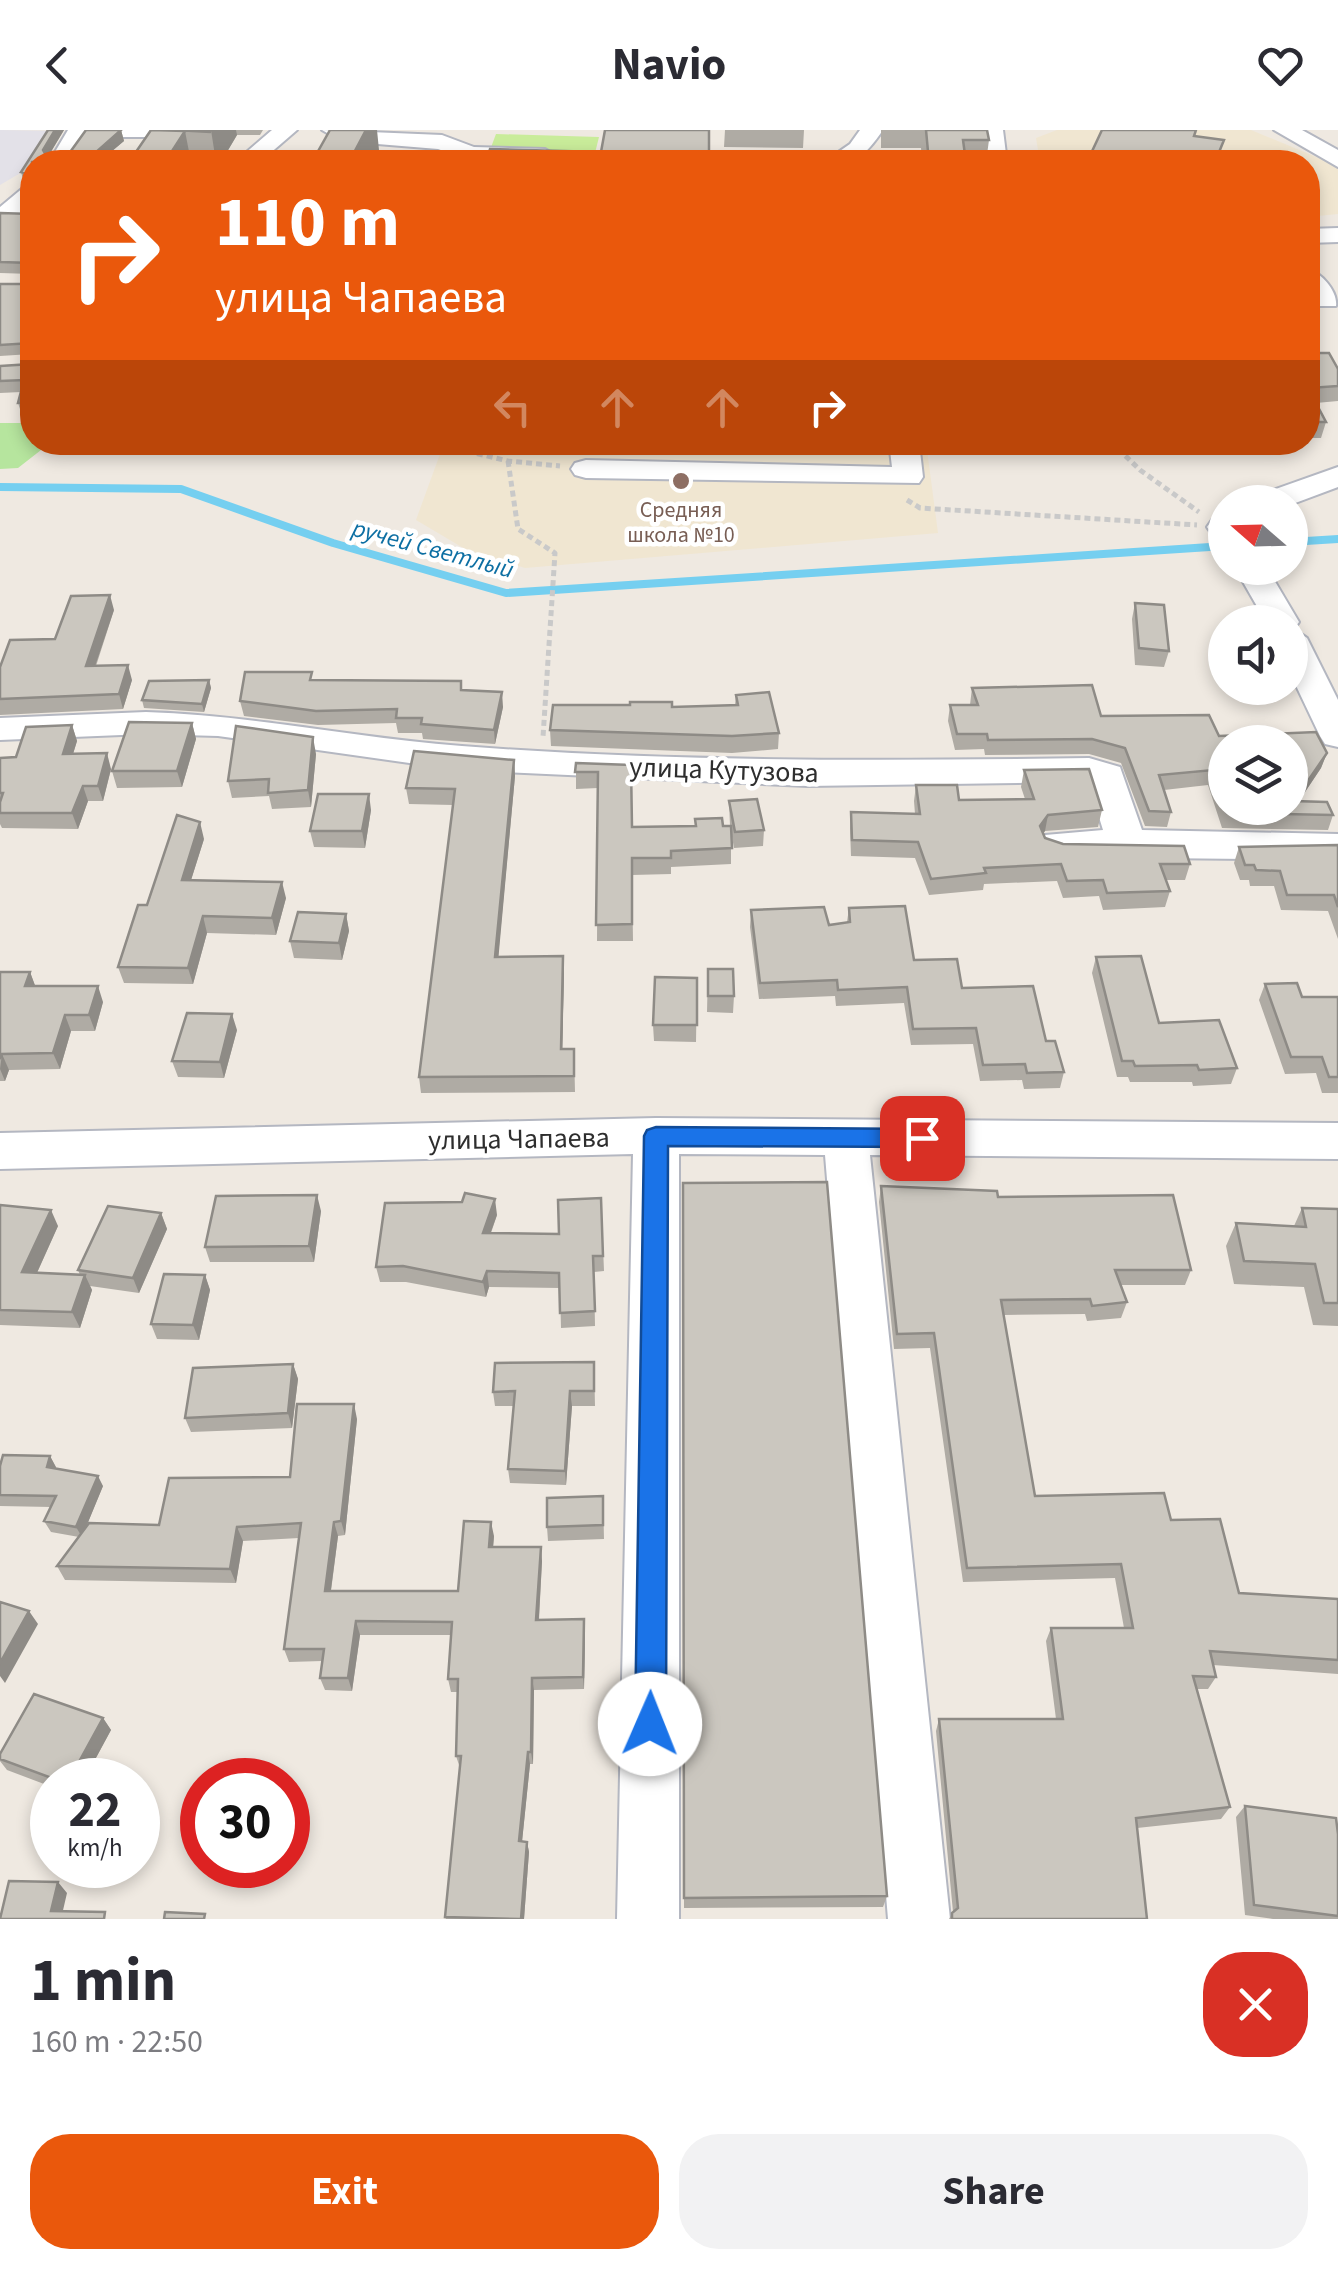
<!DOCTYPE html>
<html lang="en">
<head>
<meta charset="utf-8">
<style>
	:root { --surface:#fff; --page:#f2f2f3; --text:#2b2b33; --muted:#7c7c81; --accent:#ea580c }
	body { margin:0; font-family:"Source Sans 3",sans-serif; background:var(--page); color:var(--text); height:100vh; display:flex; flex-direction:column; font-size:38px; white-space:nowrap }
	* { box-sizing:border-box; margin:0 }
	p { font-size:32px; color:var(--muted) }
	.icon { flex:none; width:55px; height:55px; fill:none; stroke:currentColor; stroke-width:2; stroke-linecap:round; stroke-linejoin:round }
	.map { position:relative; height:1789px; overflow:hidden }
	.panel { display:flex; flex-direction:column; background:var(--surface); flex:1 }
	.panel>* { flex:none }
	.banner { position:absolute; left:20px; top:20px; width:1300px; height:305px; border-radius:40px; box-shadow:0 5px 15px #0003; background:#ea580c; color:#fff; overflow:hidden }
	.needle { width:65px; rotate:290deg }
	.tools { position:absolute; left:1208px; top:355px; display:grid; gap:20px }
	.tools a { display:grid; place-items:center; width:100px; height:100px; border-radius:50%; background:var(--surface); box-shadow:0 5px 15px #0003; font-size:50px }
	.speed { position:absolute; left:30px; top:1628px; display:flex; gap:20px; font-size:50px; font-weight:700; text-align:center }
	.speed>* { display:grid; place-content:center; width:130px; height:130px; border-radius:50%; background:var(--surface); box-shadow:0 5px 15px #0003; line-height:1 }
	.speed small { font-size:25px; font-weight:400 }
	.speed .limit { border:15px solid #d22; background:#fff; color:#111 }
	.pin { position:absolute; display:grid; place-items:center; width:85px; height:85px; color:#fff; margin:-42px; border-radius:20px; box-shadow:0 5px 15px #0006 }
	.me { position:absolute; width:110px; margin:-55px; rotate:1deg; stroke-linejoin:round; filter:drop-shadow(0 0 8px #0008) }
	.turn { display:flex; align-items:center; gap:35px; height:210px; padding:0 30px; font-size:45px }
	.turn .icon { width:130px; height:130px; stroke-width:2.5 }
	.turn b { display:block; font-size:70px; line-height:85px }
	.lanes { display:flex; align-items:center; height:95px; padding:0 30px; background:#0003; justify-content:center; gap:50px; direction:ltr }
	.lanes .off { opacity:.35 }
	.round { display:grid; place-items:center; flex:none; width:105px; height:105px; border-radius:40px; background:var(--page) }
	.overview { display:flex; align-items:center; justify-content:space-between; height:170px; padding:0 30px }
	h1 { font-size:60px; font-weight:700; line-height:75px }
	.action { display:flex; gap:20px; margin-top:auto; padding:20px 30px }
	.action a { flex:1; height:115px; border-radius:40px; background:var(--accent); color:#fff; font-size:40px; font-weight:700; line-height:115px; text-align:center }
	.action a+a { background:var(--page); color:var(--text) }
	header { display:flex; justify-content:space-between; align-items:center; height:130px; padding:0 30px; background:var(--surface); font-size:45px; font-weight:700 }
	.map>svg:first-child { display:block }
	.industrial { fill:#e3e1e8 }
	.education { fill:#f0e6d1 }
	.green { fill:#b6e59e }
	.pitch { fill:#c9ec9a }
	.lines { fill:none; stroke-linecap:round; stroke-linejoin:round }
	.stream { stroke:#75cff0; stroke-width:8 }
	.minor-casing { stroke:#b4b7c1; stroke-width:4 }
	.path { stroke:#c9c9c9; stroke-width:5; stroke-dasharray:6 4; stroke-linecap:butt }
	.minor { fill:#fff; fill-rule:evenodd }
	.wall { fill:#afaba4 }
	.shaded-wall { fill:#8e8b86 }
	.building { fill:#cbc7bf; stroke:#8e8b86; stroke-width:2.5 }
	.route { fill:#1a73e8; stroke:#114b97; stroke-width:2.5 }
	.education-dot { fill:#8d6e63; stroke:#fff; stroke-width:4 }
	.labels { text-anchor:middle; dominant-baseline:central; stroke-width:9; stroke-linejoin:round; paint-order:stroke }
	.far-education-label { font-size:22px; fill:#785e54; stroke:#fff }
	.far-water-label { font-size:25px; font-style:italic; fill:#0d6fa3; stroke:#fff }
	.street-label { font-size:28px; fill:#2e2e2e; stroke:#fff }
</style>
</head>
<body>
<header><svg class="icon" aria-label="back" viewBox="0 0 24 24"><path d="M15 5l-7 7 7 7"/></svg>Navio<svg class="icon" aria-label="heart" viewBox="0 0 24 24"><path d="M12 20l-8-8c-3-5 5-10 8-4 3-6 11-1 8 4z"/></svg></header>
<div class="map">
<svg width="1338" height="1789" viewBox="0 0 1338 1789">
	<rect width="100%" height="100%" fill="#efe9e1"/>
	<path class="industrial" d="M0,0L56,1L29,38L0,55Z"/>
	<path class="education" d="M1057,0H1251L1338,36V84L1308,87V32H1040L1036,8Z
		M926,312L938,403L525,438L465,419L416,390L444,313Z"/>
	<path class="green" d="M0,293H32V312L50,313L18,338L0,339Z"/>
	<path class="pitch" d="M496,4L599,7L595,23L490,20Z"/>
	<g class="lines">
		<path class="stream" d="M0,357L181,359L333,413L506,463L1225,416
			M1290,412L1338,409"/>
		<defs>
			<path id="minor" d="M68,0H157L146,7H86L71,32H49Z
				M272,0H297L260,32H235Z
				M322,0L442,5L474,17L545,19L557,26L547,32L471,31L438,19L341,11Z
				M860,0H883C863,28 859,32 824,32L850,14Z
				M981,0H1003L1007,32H985Z
				M1274,0H1302L1338,20V37Z
				M32,55V74L29,78H32V92L0,90V77L24,57Z
				M1338,98V112L1308,113V99Z
				M1308,139C1322,143 1338,162 1336,176H1318L1308,163Z
				M889,312H919L923,347L919,353L586,348L575,345L571,339L575,333L586,330L892,337Z
				M1338,337V357L1290,375L1255,372L1259,365Z
				M1225,387V406L1212,404L1207,397L1212,390Z
				M1235,438H1267L1299,492L1294,499L1307,508L1338,570V617L1325,614L1320,606L1290,543V492H1266Z
				M146,582C252,585 356,608 462,616C670,632 880,631 1089,628L1120,637L1142,700L1338,704V730L1059,727L1045,723L1040,714L1045,705L1103,700L1088,652L807,656L459,640L218,606L146,604L0,610V588Z
				M656,988L1338,993V1029L870,1025L950,1789H888L825,1025L679,1024V1789H617L633,1024L0,1039V1003Z"/>
		</defs>
		<use href="#minor" class="minor-casing"/>
		<path class="path" d="M456,312L454,318L508,331L560,336
			M1111,312L1140,340L1199,382
			M508,331L518,399L555,423L543,607
			M907,370L920,378L1197,395"/>
		<use href="#minor" class="minor"/>
	</g>
	<path class="wall" d="M48,0H64L49,25H68L86,0H121L124,11L99,32H32V54L24,53L21,42Z
		M175,0H263L260,5H237L221,32H129Z
		M725,0H804L803,18L724,17Z
		M881,0H987L989,10L986,32H922L921,18H881Z
		M32,57V284L22,285L18,273L21,262L0,263V236L31,234V224L0,226V154H31L32,144L0,143V83L32,84Z
		M1308,218L1310,223L1338,239V271L1316,273L1326,292L1321,308H1308Z
		M837,312H878L877,315L837,314Z
		M1135,473L1169,521L1164,537L1135,535L1132,489Z
		M114,480L96,536L132,550L123,579L0,585V537Z
		M209,550L211,558L204,582L144,578L142,570Z
		M313,550L461,551L462,560L503,577L495,614L423,609L422,603H398L396,593L318,595L244,586L240,571Z
		M972,558L1101,586L1219,606L1327,623L1321,638L1299,671L1333,685L1328,700L1222,698L1208,655L1164,660L1171,682L1167,697L1145,696L1121,633L1089,624L985,625L984,619L955,620L948,591L950,575H970Z
		M736,565L779,603L778,619L732,623L551,616L550,600L672,577L735,575Z
		M192,593L196,609L182,657L117,658L112,641Z
		M72,595L77,611L73,624L111,639L103,671H88L78,699L2,698L0,694V628L16,627Z
		M316,624L311,677L272,679L269,666L232,668L228,651Z
		M514,630L515,646L498,827L564,842L562,919H574L575,962L421,963L419,947L453,675L409,674L406,658Z
		M576,633L631,635L632,697L695,696V689L723,696H730L729,671L764,700L763,716L734,718L731,701V734L671,737V744L632,745L633,811H597L598,658L576,659Z
		M1024,640L1102,680L1098,697L1045,701L1043,703L1045,708L1063,714L1190,734L1185,750H1166L1170,761L1165,777L1103,780L1099,766L1063,768L1057,751L984,754L983,760L929,765L915,728L851,726L850,698L851,682L915,684L914,671L916,655L959,670L1025,669L1021,657Z
		M371,680L365,718L314,717L310,701Z
		M204,709L191,750L286,768L276,805L207,803L193,854L124,853L118,837L147,775Z
		M1338,715V809L1328,781L1281,780L1274,756H1250L1249,750H1240L1234,733L1239,717Z
		M849,778L914,830L1046,911L1064,942L1060,958L1024,959L1022,950L980,951L973,914L911,915L904,873L836,876L835,866L759,869L750,797L751,780L829,795L847,792Z
		M346,784L349,801L342,830L294,828L290,811Z
		M1096,827L1159,893L1237,938L1231,954L1193,956L1192,952H1130L1128,947H1117L1092,843Z
		M708,839L734,866L733,883L707,882Z
		M0,842H30L35,856L103,872L95,901H71L60,939L9,940L5,951H0Z
		M697,848L696,912L654,911L653,895Z
		M1265,854L1302,867H1338V963H1322L1316,943L1285,944L1259,870Z
		M237,900L224,948L178,947L172,931Z
		M683,1053L887,1766L883,1777L684,1778Z
		M881,1056L998,1067L1191,1140L1185,1155H1121L1127,1172L1121,1188L1087,1191L1085,1184L1004,1185L1035,1366L1171,1390L1239,1463L1338,1469V1544L1213,1535L1216,1547L1208,1559H1197L1230,1677L1221,1689L1137,1698L1147,1789H949L953,1782L936,1601L939,1589H1056L1046,1511L1051,1498H1124L1115,1448L963,1452L930,1218L894,1219L879,1072Z
		M601,1068L604,1141L594,1142L595,1196L561,1198L560,1158L489,1157L486,1167L406,1152H380L376,1137L497,1085L491,1103L559,1104Z
		M0,1075L58,1096L37,1143L80,1145L78,1140L161,1083L167,1099L139,1163L90,1156L92,1160L80,1198L0,1195Z
		M1302,1078L1338,1079V1196L1313,1195L1304,1157L1234,1154L1226,1116L1236,1093L1294,1096Z
		M321,1081L314,1132H210L205,1117Z
		M205,1145L210,1160L199,1210L157,1209L151,1194Z
		M594,1232L595,1276H572L566,1355L510,1353L508,1339L514,1276H495L493,1262Z
		M293,1234L298,1249L292,1298L191,1302L185,1288Z
		M357,1289L345,1405L338,1406L331,1461H458L494,1406L493,1417L542,1431L539,1490L585,1502L584,1559L534,1560L533,1634H530L522,1711L527,1712L529,1722L524,1789H446L445,1787L460,1638L456,1626L458,1562H451L448,1549L452,1505H360L352,1561L325,1560L320,1548L322,1531L289,1532L284,1519L299,1408L243,1411L236,1453L65,1450L57,1436L79,1407L51,1402L44,1391L51,1377L0,1376V1336L50,1326L56,1338L103,1356L86,1397L159,1395L290,1347Z
		M603,1366L604,1409L548,1411L547,1397Z
		M103,1588L111,1600L84,1650H52V1657L7,1640L0,1631V1624Z
		M1245,1676L1338,1704V1789H1273L1245,1785L1236,1687Z"/>
	<path class="shaded-wall" d="M55,0H64L46,30L43,20Z
		M121,0L124,11L99,32H85Z
		M211,0H236L237,5L221,32H216Z
		M366,0H377L379,20L373,32H349Z
		M185,1L191,32H165Z
		M110,465L114,480L90,551L86,536Z
		M128,535L132,550L123,579L119,564Z
		M209,550L211,558L204,582L202,574Z
		M502,562L503,577L495,614L494,600Z
		M192,593L196,609L182,657L177,641Z
		M72,595L77,611L68,640L63,624Z
		M313,607L316,624L311,677L308,660Z
		M107,623L111,639L103,671L98,656Z
		M1327,623L1321,638L1289,686L1294,671Z
		M514,630L515,646L497,843L495,827Z
		M83,656L88,671L78,699L72,683Z
		M369,664L371,680L365,718L362,701Z
		M1048,685L1045,701L1037,712L1040,696Z
		M200,692L204,709L186,766L182,750Z
		M282,752L286,768L276,805L272,788Z
		M346,784L349,801L342,830L339,813Z
		M203,786L207,803L193,854L188,838Z
		M563,826L564,842L562,935L561,919Z
		M30,842L36,858L25,856Z
		M98,856L103,872L95,901L89,885Z
		M232,884L237,900L224,948L220,932Z
		M65,885L71,901L60,939L53,923Z
		M2,924L9,940L5,951L0,939Z
		M317,1065L321,1081L314,1132L309,1116Z
		M495,1069L497,1085L485,1118L483,1103Z
		M51,1080L58,1096L30,1158L22,1142Z
		M161,1083L167,1099L139,1163L133,1148Z
		M487,1141L489,1157L486,1167L483,1152Z
		M85,1145L92,1160L80,1198L72,1182Z
		M205,1145L210,1160L199,1210L193,1195Z
		M293,1234L298,1249L292,1298L288,1283Z
		M570,1261L572,1276L566,1355L565,1341Z
		M354,1274L357,1289L345,1405L341,1391Z
		M50,1326L56,1337L53,1348L47,1337Z
		M98,1346L103,1356L82,1407L76,1397Z
		M334,1392L338,1406L329,1474L325,1461Z
		M491,1392L494,1406L492,1430L489,1417Z
		M237,1397L243,1411L236,1453L230,1439Z
		M541,1417L542,1431L538,1503L536,1490Z
		M29,1481L38,1494L5,1553L0,1546V1533Z
		M584,1489L585,1502L584,1559L583,1547Z
		M356,1491L360,1505L352,1561L348,1548Z
		M532,1548L534,1560L533,1634L531,1622Z
		M103,1588L111,1600L84,1650H69Z
		M528,1622L530,1634L521,1722L519,1711Z
		M527,1712L529,1722L524,1789H521Z
		M58,1752L67,1763L61,1789L51,1781Z"/>
	<path class="building" d="M48,0H55L43,20L46,25H68L86,0H121L85,32H32V44L21,42Z
		M151,0L185,1L165,32H129Z
		M175,0H211L210,2Z
		M330,0H366L349,32H312Z
		M605,0H709V25L862,29V32H486L490,19L601,22Z
		M926,0H987L989,10H963L966,32H929Z
		M1102,0H1196L1194,6L1224,10L1215,32H1087Z
		M32,57V272L18,273L24,250L0,251V236L31,234V213L0,215V154H31L32,133L0,132V83L32,84Z
		M1308,218L1310,223H1329L1338,239V256L1308,258L1326,292H1308Z
		M110,465L86,536L128,535L119,564L0,569V537L10,510L55,509L71,466Z
		M1135,473L1164,475L1169,521L1139,518Z
		M245,542H312L310,550L461,551V560L502,562L494,600L421,594L422,588H396L397,579L316,581L240,571Z
		M209,550L202,574L142,570L149,551Z
		M1092,555L1101,586L1209,585L1219,606L1316,602L1327,623L1294,671L1327,672L1333,685L1227,683L1225,678H1290V612H1225V676L1213,640L1159,645L1171,682L1149,681L1125,618L1092,609L988,610L987,604H957L950,575H978L972,558Z
		M769,562L779,603L732,606L550,600L553,575H630V572H672V577L738,575L736,565Z
		M129,592L192,593L177,641H112Z
		M72,595L63,624L107,623L98,656H83L72,683H0V672L3,663H0V628L16,627L26,597Z
		M236,596L313,607L308,660L268,663L269,649L228,651Z
		M414,621L514,630L495,827L563,826L561,919H574V946L419,947L455,659L406,658Z
		M576,633L631,635L632,697L696,696L695,689L722,688L723,696H731L732,718L671,721V728H632V794L596,795L598,642H575Z
		M1089,639L1102,680L1048,685L1040,696L1045,708L1063,714L1184,716L1190,734H1160L1170,761L1107,763L1103,750L1067,751L1061,734L984,738L986,743L931,749L918,712L852,710L851,682L920,684L916,655H957L959,670L1034,669L1024,640Z
		M318,664H369L362,701H310Z
		M757,669L764,700L735,702L729,671Z
		M177,685L200,692L182,750L282,752L272,788L203,786L188,838L118,837L138,775H147Z
		M1338,715V777L1334,765H1287L1280,741L1256,740L1254,735H1245L1239,717Z
		M905,776L914,830L957,829L962,858L1033,856L1046,911H1055L1064,942L1027,943L1025,934L983,935L976,898L913,899L907,857L838,860L837,850L760,853L751,780L824,777L829,795L850,792L849,778Z
		M298,782L346,784L339,813L290,811Z
		M1141,826L1159,893L1219,890L1237,938L1199,940L1197,935L1135,936L1133,931H1122L1096,827Z
		M708,839H733L734,866H708Z
		M0,842H30L25,856H98L89,885H65L53,923L2,924L0,929Z
		M655,847L697,848V895H653Z
		M1297,853L1302,867H1338V947H1329L1322,927H1291L1265,854Z
		M187,883L232,884L220,932L172,931Z
		M827,1052L887,1766L684,1768L683,1053Z
		M881,1056L997,1061L998,1067L1173,1065L1191,1140H1115L1127,1172L1092,1176L1090,1169L1001,1170L1035,1366L1164,1363L1171,1390L1220,1389L1239,1463L1338,1469V1530L1210,1521L1216,1547L1193,1546L1230,1677L1136,1688L1147,1789H952V1783L958,1778L939,1589H1063L1051,1498H1133L1121,1434L967,1438L934,1203L897,1204Z
		M465,1063L495,1069L483,1103L559,1104L558,1070L601,1068L603,1126H593L595,1181L560,1183L559,1143L487,1141L483,1152L403,1136L376,1137L385,1073L462,1072Z
		M317,1065L309,1116L205,1117L216,1066Z
		M0,1075L51,1080L22,1142L85,1145L72,1182L0,1180Z
		M108,1076L161,1083L133,1148L78,1140Z
		M1302,1078L1338,1079V1173H1324L1315,1134L1244,1131L1236,1093L1306,1097Z
		M164,1144L205,1145L193,1195L151,1194Z
		M594,1232V1261H570L565,1341L508,1339L515,1261L493,1262L495,1233Z
		M293,1234L288,1283L185,1288L193,1238Z
		M297,1274H354L341,1391L334,1392L325,1461H458L464,1391L491,1392L489,1417H541L536,1490L584,1489L583,1547L532,1548L531,1622H528L519,1711L527,1712L521,1789L445,1787L461,1626H456L458,1549H448L452,1492L356,1491L348,1548H320L324,1519H284L301,1393L237,1397L230,1439L57,1436L89,1393L159,1395L169,1348L290,1347Z
		M3,1325L50,1326L47,1337L98,1346L76,1397L44,1391L56,1366L0,1365V1336Z
		M603,1366V1395L547,1397V1368Z
		M0,1472L29,1481L0,1533Z
		M34,1564L103,1588L69,1650H57L0,1629V1624Z
		M1245,1676L1336,1688L1338,1704V1786L1254,1775Z
		M9,1751L58,1752L51,1781L105,1782L104,1789H0Z
		M165,1782L205,1784L204,1789H164Z"/>
	<path class="route" d="M656,997L922,999L931,1001L934,1008L931,1015L922,1017L668,1016L666,1594L661,1605L650,1609L639,1605L635,1594L644,1006L647,1000Z"/>
	<circle class="education-dot" cx="681" cy="351" r="10"/>
	<g class="labels">
		<g class="far-education-label">
			<text x="681" y="380">Средняя<tspan x="681" dy="25">школа №10</tspan></text>
		</g>
		<g class="far-water-label">
			<text transform="translate(433 419) rotate(15)">ручей Светлый</text>
		</g>
		<g class="street-label">
			<text transform="translate(724 640) rotate(2)">улица Кутузова</text>
			<text transform="translate(519 1009) rotate(-1)">улица Чапаева</text>
		</g>
	</g>
</svg>
<div class="tools">
<a><svg class="needle" viewBox="-14 -14 28 28"><path d="M0-13l5 13h-10z" fill="#e53935"/><path d="M0 13l5-13h-10z" fill="#7c7c81"/></svg></a>
<a><svg class="icon" aria-label="sound" viewBox="0 0 24 24"><path d="M4 9h4l5-4v14l-5-4H4zM17 9q2 3 0 6"/></svg></a>
<a><svg class="icon" aria-label="layers" viewBox="0 0 24 24"><path d="M12 4l9 5-9 5-9-5zM3 14l9 5 9-5"/></svg></a>
</div>
<div class="speed"><div>22<small>km/h</small></div><div class="limit">30</div></div>
<div class="pin" style="left:922px;top:1008px;background:#d93025"><svg class="icon" aria-label="arrive" viewBox="0 0 24 24"><path d="M6 21V4h12l-3 4 3 4H6"/></svg></div>
<svg class="me" style="left:650px;top:1594px" viewBox="-20 -20 40 40"><circle r="19" fill="#fff"/><path d="M0-13L10 11 0 6-10 11z" fill="#1a73e8"/></svg>
<div class="banner">
<div class="turn"><svg class="icon" aria-label="right" viewBox="0 0 24 24"><path d="M7 20v-9h11M14 6l5 5-5 5"/></svg><div><b>110 m</b>улица Чапаева</div></div>
<div class="lanes"><svg class="icon off" aria-label="left" viewBox="0 0 24 24"><path d="M17 20v-9H6M10 6l-5 5 5 5"/></svg><svg class="icon off" aria-label="ahead" viewBox="0 0 24 24"><path d="M12 20V5M6 11l6-6 6 6"/></svg><svg class="icon off" aria-label="ahead" viewBox="0 0 24 24"><path d="M12 20V5M6 11l6-6 6 6"/></svg><svg class="icon" aria-label="right" viewBox="0 0 24 24"><path d="M7 20v-9h11M14 6l5 5-5 5"/></svg></div>
</div>
</div>
<section class="panel">
<div class="overview"><div><h1>1 min</h1><p>160 m · 22:50</p></div><a class="round" style="background:#d93025;color:#fff"><svg class="icon" aria-label="close" viewBox="0 0 24 24"><path d="M6 6l12 12M18 6L6 18"/></svg></a></div>
<div class="action"><a>Exit</a><a>Share</a></div>
</section>
</body>
</html>
